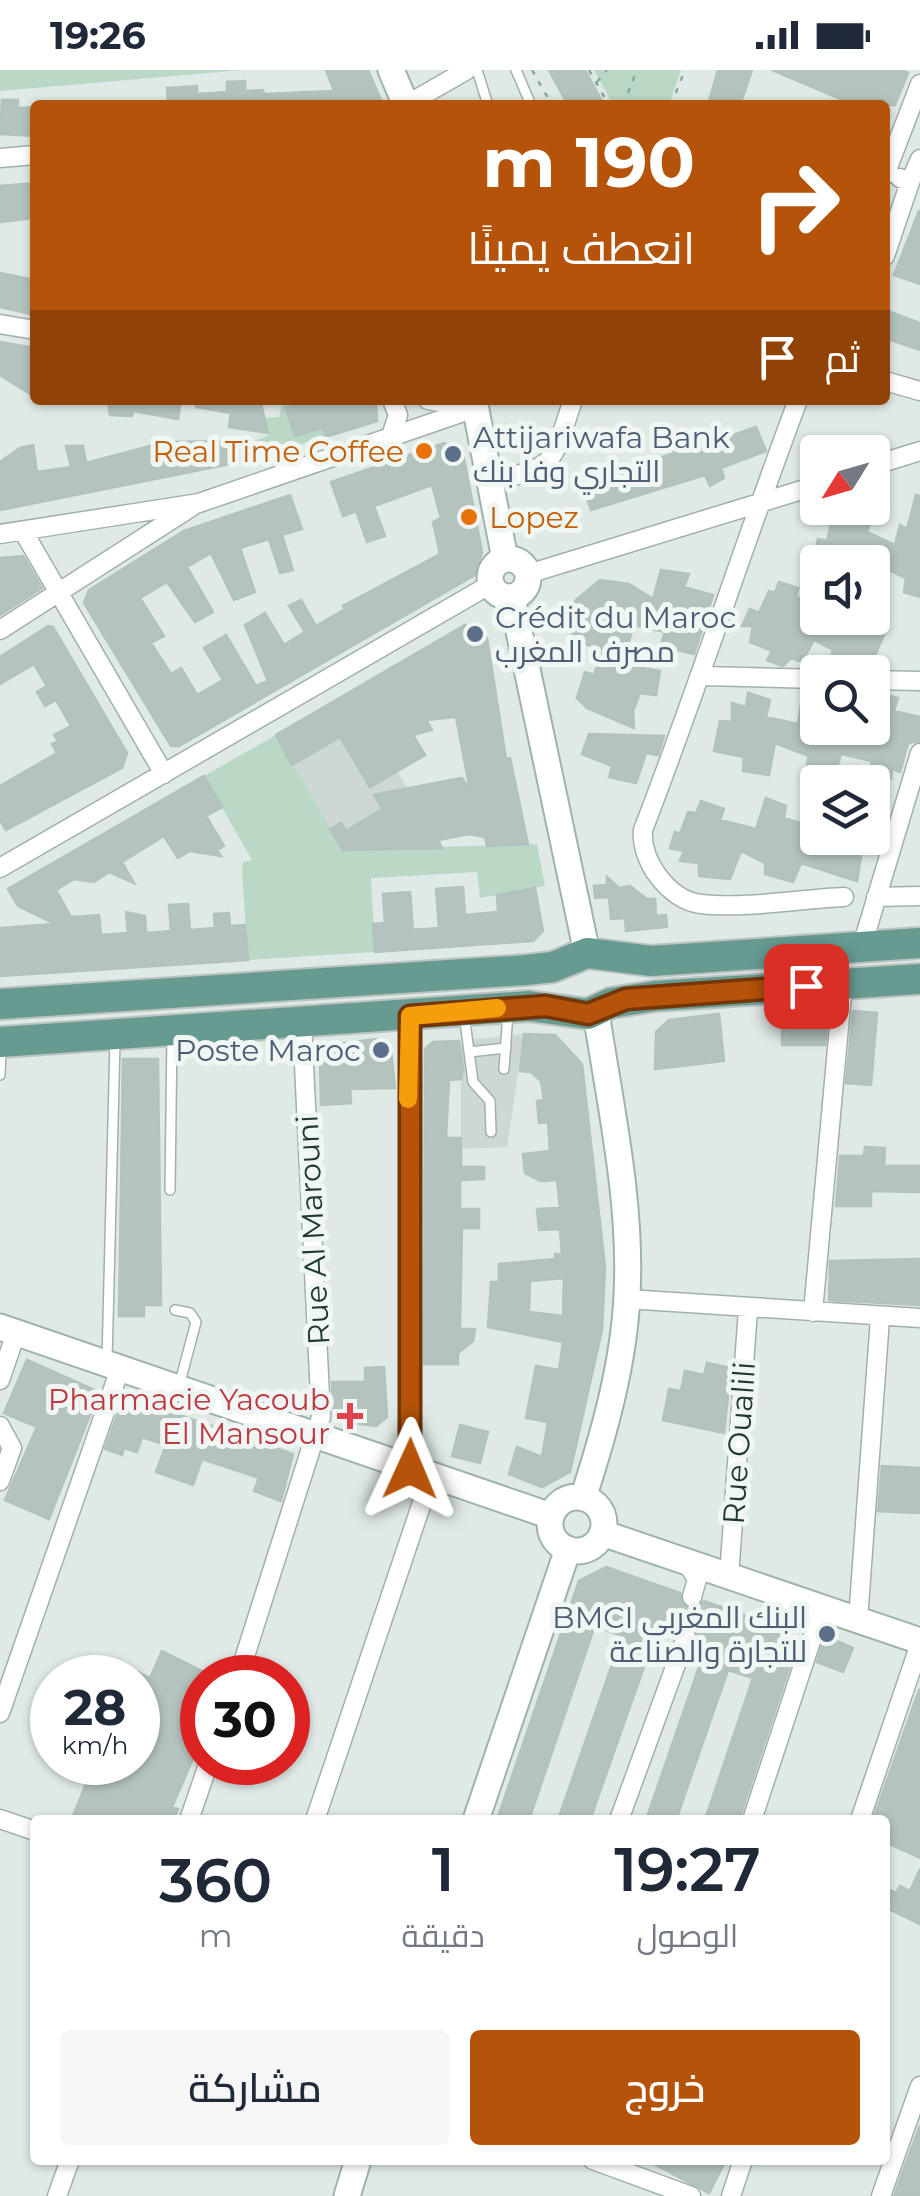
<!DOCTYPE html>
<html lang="ar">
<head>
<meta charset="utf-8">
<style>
	:root { --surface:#fff; --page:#f6f6f7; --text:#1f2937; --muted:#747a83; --accent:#b45309 }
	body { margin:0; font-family:Montserrat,Cairo,sans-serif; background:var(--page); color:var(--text); direction:rtl; height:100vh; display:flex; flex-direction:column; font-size:38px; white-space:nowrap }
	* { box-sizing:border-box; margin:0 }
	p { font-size:32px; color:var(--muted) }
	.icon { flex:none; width:55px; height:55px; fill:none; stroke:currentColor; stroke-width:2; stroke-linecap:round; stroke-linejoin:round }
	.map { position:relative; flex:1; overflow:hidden; direction:ltr }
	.panel { position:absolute; left:30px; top:1745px; width:860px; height:350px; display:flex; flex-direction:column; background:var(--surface); border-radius:10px; box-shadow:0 2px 8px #0004; direction:rtl }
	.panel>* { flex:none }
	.hud { position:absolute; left:30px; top:30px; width:860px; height:305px; border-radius:10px; box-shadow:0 2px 8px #0004; direction:rtl; background:#b45309; color:#fff; overflow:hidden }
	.needle { width:65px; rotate:233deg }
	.buttons { position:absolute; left:800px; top:365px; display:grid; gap:20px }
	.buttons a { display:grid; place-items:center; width:90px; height:90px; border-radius:10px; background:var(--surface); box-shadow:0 2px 8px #0004; font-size:50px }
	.speed { position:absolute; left:30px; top:1585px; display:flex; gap:20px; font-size:50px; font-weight:700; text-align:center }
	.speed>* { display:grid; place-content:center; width:130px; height:130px; border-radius:50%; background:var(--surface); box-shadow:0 2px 8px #0004; line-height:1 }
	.speed small { font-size:25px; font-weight:400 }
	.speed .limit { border:15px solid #d22; background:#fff; color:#111 }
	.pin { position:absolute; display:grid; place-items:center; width:85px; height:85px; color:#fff; margin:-42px; border-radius:20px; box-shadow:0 5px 15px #0006 }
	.me { position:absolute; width:110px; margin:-55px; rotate:1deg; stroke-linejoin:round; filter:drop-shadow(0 0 8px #0008) }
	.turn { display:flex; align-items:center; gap:35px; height:210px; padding:0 30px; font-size:45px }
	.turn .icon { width:130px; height:130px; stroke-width:2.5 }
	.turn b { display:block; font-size:70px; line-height:85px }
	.then { display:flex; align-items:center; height:95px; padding:0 30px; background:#0003; gap:20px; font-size:38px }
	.eta { display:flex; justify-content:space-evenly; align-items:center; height:170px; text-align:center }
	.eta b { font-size:60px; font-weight:600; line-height:70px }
	.primary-button { display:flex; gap:20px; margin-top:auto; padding:20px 30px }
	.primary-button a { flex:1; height:115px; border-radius:10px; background:var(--accent); color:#fff; font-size:40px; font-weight:600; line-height:115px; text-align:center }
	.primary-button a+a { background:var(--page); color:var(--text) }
	.status { display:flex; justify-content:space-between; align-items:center; height:70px; padding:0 50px; background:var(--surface); direction:ltr }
	.status svg { height:28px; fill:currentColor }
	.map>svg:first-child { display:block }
	.built { fill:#cdd8d4 }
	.green { fill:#b9d8c5 }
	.building { fill:#b4c3be; stroke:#b2c2bd; stroke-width:2.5; fill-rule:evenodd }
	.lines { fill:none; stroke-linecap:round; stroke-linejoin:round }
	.street-tunnel { stroke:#b9c5c1; stroke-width:18; stroke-dasharray:18 9; stroke-linecap:butt }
	.lane-casing { stroke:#a2b0ac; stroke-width:12 }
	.street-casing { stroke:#a2b0ac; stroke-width:21 }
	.secondary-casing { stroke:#9fb3ae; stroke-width:29 }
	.primary-casing { stroke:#bcc3c2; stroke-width:34 }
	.path { stroke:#82aaa1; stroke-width:2.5; stroke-dasharray:5 8; stroke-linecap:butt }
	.lane { stroke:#fff; stroke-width:9 }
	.street { stroke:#fff; stroke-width:18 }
	.secondary { stroke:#fff; stroke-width:25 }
	.primary { stroke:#679b92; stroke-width:30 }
	.route-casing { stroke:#753606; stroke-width:25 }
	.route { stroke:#b45309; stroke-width:18 }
	.slow { stroke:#f59e0b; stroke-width:18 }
	.food-dot { fill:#e8710a; stroke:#eff6f3; stroke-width:4 }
	.service-dot { fill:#5c6f8a; stroke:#eff6f3; stroke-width:4 }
	.health-dot { fill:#e0444e; stroke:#eff6f3; stroke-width:4 }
	.labels { text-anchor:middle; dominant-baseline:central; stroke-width:10; stroke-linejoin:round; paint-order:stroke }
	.service-label { font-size:30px; fill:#4e5e75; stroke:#eff6f3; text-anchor:start }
	.food-label { font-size:30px; fill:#c56008; stroke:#eff6f3; text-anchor:end }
	.street-label { font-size:30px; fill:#213733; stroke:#eff6f3 }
	.health-label { font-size:30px; fill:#be3a42; stroke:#eff6f3; text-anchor:end }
</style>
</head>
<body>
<div class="status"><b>19:26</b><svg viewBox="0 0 49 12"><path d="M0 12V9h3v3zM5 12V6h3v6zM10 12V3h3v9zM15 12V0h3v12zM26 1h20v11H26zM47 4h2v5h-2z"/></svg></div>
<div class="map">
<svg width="920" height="2126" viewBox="0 0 920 2126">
	<rect width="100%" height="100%" fill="#dfe9e5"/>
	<path class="built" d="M351,622L442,778L343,780L276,665Z
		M524,964L507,1077L461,1079V971Z"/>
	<path class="green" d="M0,0H243L0,21Z
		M594,0H681L669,35H613Z
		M283,330H321L325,367L240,392L237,379L269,365L266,355L233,358L231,349L279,347Z
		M276,665L343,780L537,774L545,816L480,828L477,802L371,808L375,882L248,890L242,801L243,792L252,790L204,706Z"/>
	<path class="building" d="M326,0H368L383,35H168L167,18L197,16V24L227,22V12L245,11V21L263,20L264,24L334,21Z
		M549,0H585L604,35H568Z
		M718,0H752L740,35H708Z
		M772,0H901L908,3L895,35H855Z
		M2,30H18V38L35,37V66L0,64Z
		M35,113V148L0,152V116Z
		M919,141H920V214L894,205Z
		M0,203L35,210V245L0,237Z
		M885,240L920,253V280L885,268Z
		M0,272L35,278V327L0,305Z
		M108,330H181L178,349L133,341L132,346L110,345Z
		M196,330H260L268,363L229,357L231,343L196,337Z
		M313,330L376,335L377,351L325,367L324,357L295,366L286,338Z
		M756,357L766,381L721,398L724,408L710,416L705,405L591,440L583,415L674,383L672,376L690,372L693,379Z
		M236,371L240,392L0,440V392L20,378L33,375L37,402L71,397L66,376H83L86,393L165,372Z
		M444,373L463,383L482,482L475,505L179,676H171L84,533L89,520L184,461L290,425L302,459L282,465L293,500L280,503L269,469L240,478L255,522L234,530L211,483L187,497L213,542L195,552L167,512L140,528L164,566L151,573L171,604L181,598L197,625L223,610L204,578L226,565L256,616L268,611L245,555L265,543L284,575L305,562L289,536L301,530L316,556L345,539L343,536L440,484L433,452L441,448L432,415L374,436L385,466L367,472L356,441L343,446L331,412Z
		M916,425L920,426V527L904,522L906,508L872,492H813L818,469L827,471L831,453L840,457L842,443L871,450L867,462L895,475L900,455L907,459Z
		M23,486L42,518L0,545V488Z
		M661,500L689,504L684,517L713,525L694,584L660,576L665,562L634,555L622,594L660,601L656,625L640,623L633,641L634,658L587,638L577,628L585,602L594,605L603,580L579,572L581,568L570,562L575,531L600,510L629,514L653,529Z
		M779,512L798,518L796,527L817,534L809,548H883L881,552L889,553L871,594L850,597L830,590L833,580L814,570L802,592L791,588L783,596L767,590L772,581L750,572L753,556H742L750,539L759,543L769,521L775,523Z
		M465,555L487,568L506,689L510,688L528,774L487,776L485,767L469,764L438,770L442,778L343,780L330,759L341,753L346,761L382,739L374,725L462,708L470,720L456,647L426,650L432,660L413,665L425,685L370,717L340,667L292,695L276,665Z
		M48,556L53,557L127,683L122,698L6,760L0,750V716L57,683L52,674L58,671L54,665L71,656L56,630L45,636L37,622L47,616L34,594L0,614V587Z
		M748,623L770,630L766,647L798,654L802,628L818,630V658H872L877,623L898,628L894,641L920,647V671L908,673L900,702L892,699L891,708L870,701L872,691L841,684L834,708L806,698L809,686L775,673L769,705L743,701L744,687L714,681L720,651L732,652V633L746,637Z
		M589,664L664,666L658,685L646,683L636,713L609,707L612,696L582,684Z
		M204,706L222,737L206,746L224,776L217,780L221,786L190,781L178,788L164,766L122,792L134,813L109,802L94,812L74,809L56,820L71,847L99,845L101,865L128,863L126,842L145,846L146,863L171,861L169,835L188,834L190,860L215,858L214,844L229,843L230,856L245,855L248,890L0,906V858L55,854L18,836L8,819Z
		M766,728L786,736L784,748L818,759V768H882L879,775L862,780L857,811L801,793L793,812L765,804V793L741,781L730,809L699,806V793L680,791L684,781L670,778L675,762L680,764L688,742L696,743L701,731L724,739L720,750L756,759Z
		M607,807L619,818L630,816L647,829H655L656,846L666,845L667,857L626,861L625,848L611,849L609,827L595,828L594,816L607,815Z
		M463,817L465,845L498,842L497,825L535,818L543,861L533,871L375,882L373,854L385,853L383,824L410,822L413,860L439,858L436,819Z
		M853,941L877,943L871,1015L846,1013Z
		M719,944L724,991L655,999L656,962L669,950Z
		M782,945H828L825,975H782Z
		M524,964L555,965L582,994L605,1197L602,1260L570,1402L542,1417L509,1404L517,1377L542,1387L548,1352L526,1348L536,1296L559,1300L563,1272L488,1257L491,1212H499V1194L555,1189V1184H562L560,1159L539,1160L537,1139L560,1138L557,1110L540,1111L525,1103L523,1084L550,1081L548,1052L539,1053L537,1031L544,1030L541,1011L531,1002L520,1001ZM564,1208L563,1246L529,1242L530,1211Z
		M377,969L391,980L395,1018L350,1019L351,1033L321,1035L320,987L327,982V975Z
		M459,971L463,999L461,1009L449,1010L446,1068H461V1097H484V1109L460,1110V1139H479V1158H462L460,1259H475L473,1271L458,1283V1294H424L425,979L433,972Z
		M123,989H158L161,1235H144V1246H119Z
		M865,1077L885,1078L884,1096H920V1122L871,1121V1136H836L840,1086H864Z
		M920,1189V1235L829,1230L830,1191Z
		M27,1290L99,1322L49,1449L5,1430L37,1357L4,1343Z
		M707,1293L731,1298L724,1363L663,1350L669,1319L681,1321L685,1301L704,1305Z
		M384,1297L387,1347L376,1356L345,1352L333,1338L332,1312H365V1298Z
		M124,1326L293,1384L281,1431L254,1421L259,1408L202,1389L193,1415L156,1402L166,1375L142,1367L137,1382L124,1378L122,1385L105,1379Z
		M460,1355L488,1362L480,1393L452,1386Z
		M882,1396L920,1398V1443L878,1441Z
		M606,1497L680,1523L688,1539H696L704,1531L787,1560L796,1577L739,1750H705L753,1608L728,1600L676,1750H646L707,1574L698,1571L695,1558L685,1555L674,1563L658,1557L590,1750H558L622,1566L595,1555L529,1750H497L579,1511Z
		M834,1570L853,1578L843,1602L817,1592L822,1576Z
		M162,1581L202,1601V1668L172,1737L178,1739L173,1750H83L73,1746L92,1699L115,1708L122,1692H138V1602L150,1608Z
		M919,1620H920V1788L885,1772V1750H873Z
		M920,1799V1854L885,1837V1818L896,1823L900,1816L910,1821Z
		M920,2055V2126H894Z
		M646,2090H726L709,2123Z"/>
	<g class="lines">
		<path class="street-tunnel" d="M686,1567L699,1530"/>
		<defs>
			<path id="lane" d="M477,0L488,35
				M516,0L531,35
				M464,944L473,1012L490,1031L491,1062
				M469,982L506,978
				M504,999L508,942
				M0,1005L1,979
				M170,1120L172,963
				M175,1240L190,1243L196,1252L179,1316
				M107,1291L115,972"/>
			<path id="street" d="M406,35L467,0
				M0,88L35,85
				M885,105L920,14
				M900,108L910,112L920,89
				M885,186L910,112
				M0,254L35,260
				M885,311L920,321
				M428,330L470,337
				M798,330C744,473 698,618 643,760C640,791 669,830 701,834C744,839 800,829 844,827
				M391,366L398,345L392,330
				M872,396L920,381
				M490,411C559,397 551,394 573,330
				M23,461L164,704
				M0,464L199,433L475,338
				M528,504L818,415
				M0,560L193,436
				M703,606L818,609
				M872,610L920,611
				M0,798L491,514
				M876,827L920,826
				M862,876L920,683
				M627,1229L920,1248
				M813,1242L843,913
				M0,1310L16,1263
				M0,1356L12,1378L0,1411
				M410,1399V946
				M686,1492L697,1509L692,1527
				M729,1507L748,1239
				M858,1550L880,1248
				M238,1608L321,1347L302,953
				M0,1643L120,1299
				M0,1749L35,1761
				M189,1750L209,1692
				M315,1750L431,1406
				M619,1750L686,1567
				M752,1750L822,1538
				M860,1750L920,1574
				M593,2090L691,2126
				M57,2126L70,2090
				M731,2126L743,2090
				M881,2126L920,2016"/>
			<path id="secondary" d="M391,0L406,35
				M474,330L505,489
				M490 508a19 19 0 1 1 38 0a19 19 0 1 1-38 0Z
				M512,528L587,883
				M0,1257L551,1446
				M550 1454a27 27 0 1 1 54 0a27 27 0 1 1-54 0Z
				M583,1428C604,1364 624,1293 627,1225C632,1131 610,1035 596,942
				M602,1463L920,1571
				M476,1750L568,1479
				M347,2126L358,2090"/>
			<path id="primary" d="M0,934L526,900L553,897L587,883L651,891L920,873
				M0,972L529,936L588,944L611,933L655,926L920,909"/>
		</defs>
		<use href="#lane" class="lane-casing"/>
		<use href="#street" class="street-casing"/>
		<use href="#secondary" class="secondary-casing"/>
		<use href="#primary" class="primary-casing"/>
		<path class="path" d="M532,0L552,35
			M589,0L609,35
			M597,12L607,0
			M623,35L637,0
			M671,35L685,0"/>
		<use href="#lane" class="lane"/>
		<use href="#street" class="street"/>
		<use href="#secondary" class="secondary"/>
		<use href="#primary" class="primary"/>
	</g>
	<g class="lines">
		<defs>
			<path id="route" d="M410,1399V946L546,936L588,944L626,929L806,916"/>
		</defs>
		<use href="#route" class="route-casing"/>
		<use href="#route" class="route"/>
		<path class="slow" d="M408,1029L410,946L497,938"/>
	</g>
	<g class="food-dot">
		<circle cx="424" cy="381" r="10"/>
		<circle cx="469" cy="447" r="10"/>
	</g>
	<g class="service-dot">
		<circle cx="453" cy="384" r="10"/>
		<circle cx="475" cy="564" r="10"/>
		<circle cx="381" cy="980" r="10"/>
		<circle cx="827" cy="1564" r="10"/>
	</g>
	<path class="health-dot" d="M345 1331h10v10h10v10h-10v10h-10v-10h-10v-10h10z"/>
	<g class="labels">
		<g class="service-label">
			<text x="473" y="367">Attijariwafa Bank<tspan x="473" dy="34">التجاري وفا بنك</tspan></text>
			<text x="495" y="547">Crédit du Maroc<tspan x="495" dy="34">مصرف المغرب</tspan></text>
			<text x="361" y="980" text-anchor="end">Poste Maroc</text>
			<text x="807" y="1547" text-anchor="end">BMCI البنك المغربي<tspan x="807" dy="34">للتجارة والصناعة</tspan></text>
		</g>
		<g class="food-label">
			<text x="404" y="381">Real Time Coffee</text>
			<text x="489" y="447" text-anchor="start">Lopez</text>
		</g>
		<g class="street-label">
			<text transform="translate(313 1160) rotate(-93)">Rue Al Marouni</text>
			<text transform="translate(739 1373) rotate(-86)">Rue Oualili</text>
		</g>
		<g class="health-label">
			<text x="330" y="1329">Pharmacie Yacoub<tspan x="330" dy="34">El Mansour</tspan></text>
		</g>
	</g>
</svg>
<div class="buttons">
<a><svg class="needle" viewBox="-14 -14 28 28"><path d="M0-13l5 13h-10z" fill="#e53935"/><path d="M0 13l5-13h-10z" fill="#747a83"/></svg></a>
<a><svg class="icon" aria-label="sound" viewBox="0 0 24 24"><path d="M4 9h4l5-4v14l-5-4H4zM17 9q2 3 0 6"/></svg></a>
<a><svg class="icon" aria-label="search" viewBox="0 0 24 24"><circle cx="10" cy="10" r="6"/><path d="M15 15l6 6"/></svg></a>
<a><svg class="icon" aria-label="layers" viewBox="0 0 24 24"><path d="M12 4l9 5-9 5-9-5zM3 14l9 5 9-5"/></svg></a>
</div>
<div class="speed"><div>28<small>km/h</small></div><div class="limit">30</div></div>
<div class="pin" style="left:806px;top:916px;background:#d93025"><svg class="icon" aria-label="arrive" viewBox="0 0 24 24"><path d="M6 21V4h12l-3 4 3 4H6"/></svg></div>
<svg class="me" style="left:410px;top:1399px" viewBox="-20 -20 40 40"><path d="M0-17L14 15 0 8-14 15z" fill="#b45309" stroke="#fff" stroke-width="4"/></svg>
<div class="hud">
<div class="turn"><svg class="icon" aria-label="right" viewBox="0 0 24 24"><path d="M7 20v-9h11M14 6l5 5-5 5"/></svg><div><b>190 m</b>انعطف يمينًا</div></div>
<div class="then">ثم<svg class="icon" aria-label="arrive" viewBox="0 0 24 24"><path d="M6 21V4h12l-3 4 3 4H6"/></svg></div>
</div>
<section class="panel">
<div class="eta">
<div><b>19:27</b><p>الوصول</p></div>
<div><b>1</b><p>دقيقة</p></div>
<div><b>360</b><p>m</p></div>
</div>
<div class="primary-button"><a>خروج</a><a>مشاركة</a></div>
</section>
</div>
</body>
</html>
